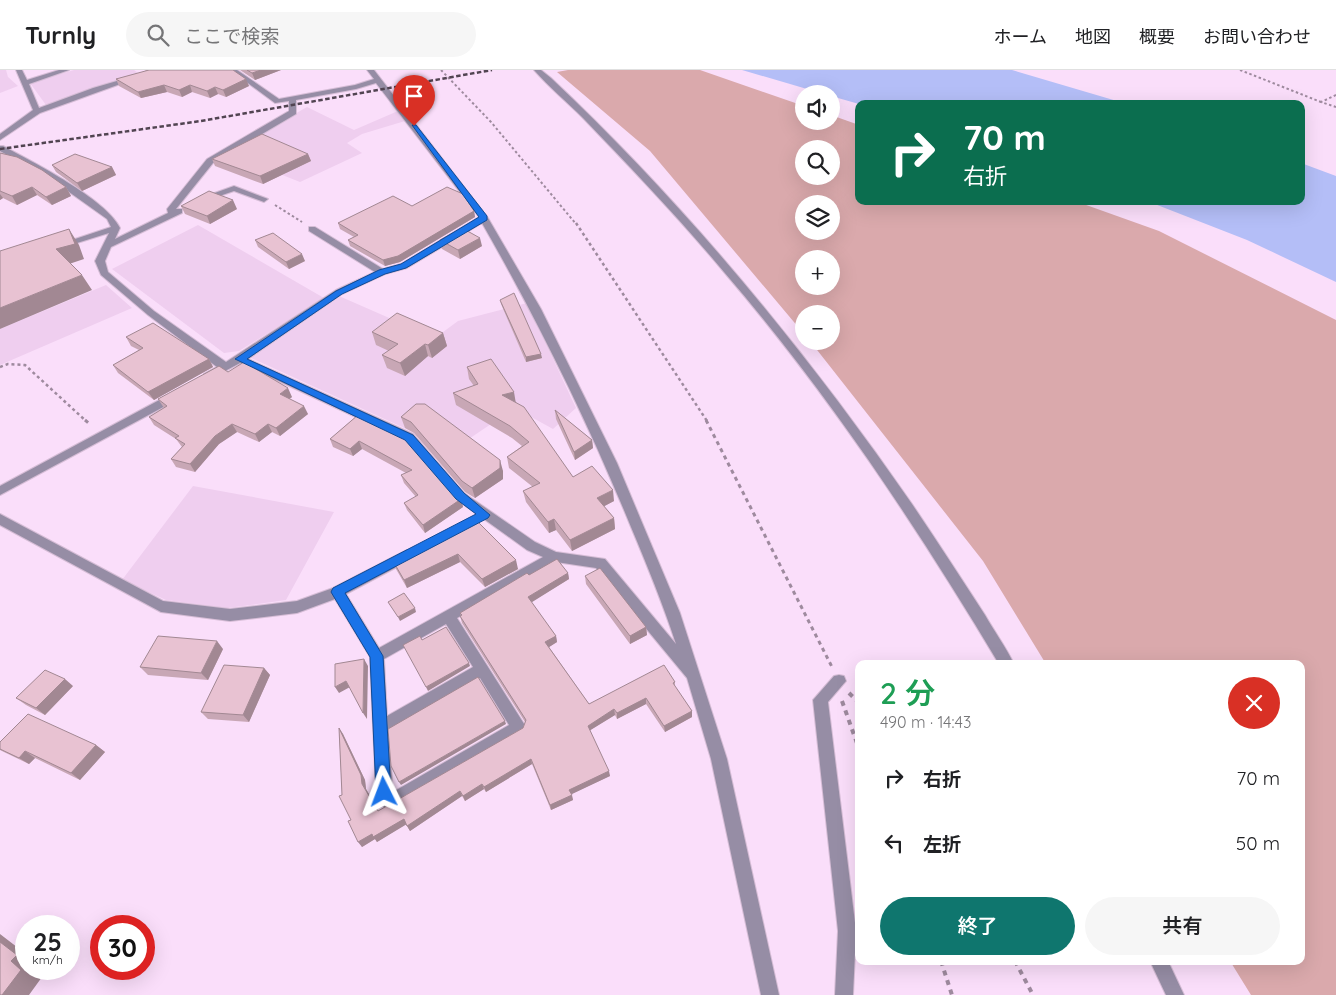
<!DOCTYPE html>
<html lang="ja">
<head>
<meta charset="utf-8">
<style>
	:root { --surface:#fff; --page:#f6f6f6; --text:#202124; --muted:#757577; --line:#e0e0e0; --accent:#0f766e }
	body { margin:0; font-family:Quicksand,"Noto Sans JP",sans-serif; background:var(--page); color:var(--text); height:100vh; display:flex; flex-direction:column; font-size:19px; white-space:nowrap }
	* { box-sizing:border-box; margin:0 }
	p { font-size:16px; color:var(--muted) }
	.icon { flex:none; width:28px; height:28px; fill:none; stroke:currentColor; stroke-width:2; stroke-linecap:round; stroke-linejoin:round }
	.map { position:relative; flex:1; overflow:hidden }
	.details { position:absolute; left:855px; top:590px; width:450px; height:305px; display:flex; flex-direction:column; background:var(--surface); border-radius:10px; box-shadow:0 5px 20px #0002 }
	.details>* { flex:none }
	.banner { position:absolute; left:855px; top:30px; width:450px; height:105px; border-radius:10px; box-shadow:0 5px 20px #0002; background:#0b6e4f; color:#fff; overflow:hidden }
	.tools { position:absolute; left:795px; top:15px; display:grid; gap:10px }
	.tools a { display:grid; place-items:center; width:45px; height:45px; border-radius:50%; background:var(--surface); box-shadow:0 5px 20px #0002; font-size:25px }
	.speed { position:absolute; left:15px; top:845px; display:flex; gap:10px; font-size:25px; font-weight:700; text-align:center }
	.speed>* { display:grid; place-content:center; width:65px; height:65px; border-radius:50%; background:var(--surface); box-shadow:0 5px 20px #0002; line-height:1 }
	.speed small { font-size:12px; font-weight:400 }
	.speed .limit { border:8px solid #d22; background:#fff; color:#111 }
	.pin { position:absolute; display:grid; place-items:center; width:42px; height:42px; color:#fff; margin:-51px -21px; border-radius:50% 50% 50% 0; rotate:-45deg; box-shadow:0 0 5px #0007 }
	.pin .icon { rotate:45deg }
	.me { position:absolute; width:55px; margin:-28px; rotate:357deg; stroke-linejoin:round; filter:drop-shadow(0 0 4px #0008) }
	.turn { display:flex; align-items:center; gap:18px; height:105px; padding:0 25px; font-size:22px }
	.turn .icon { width:65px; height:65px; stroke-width:2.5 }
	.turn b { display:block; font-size:35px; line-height:42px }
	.round { display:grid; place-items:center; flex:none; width:52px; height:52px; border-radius:26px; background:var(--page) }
	.head { display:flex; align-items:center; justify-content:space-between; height:85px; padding:0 25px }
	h1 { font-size:30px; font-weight:600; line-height:38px; color:#1e9e55 }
	.primary-button { display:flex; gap:10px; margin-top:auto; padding:10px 25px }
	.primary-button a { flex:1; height:58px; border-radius:30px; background:var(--accent); color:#fff; font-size:20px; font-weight:600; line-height:58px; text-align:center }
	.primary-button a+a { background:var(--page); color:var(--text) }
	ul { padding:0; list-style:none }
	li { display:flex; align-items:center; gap:15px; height:65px; padding:0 25px }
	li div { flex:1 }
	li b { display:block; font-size:19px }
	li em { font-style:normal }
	header { display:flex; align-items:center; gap:30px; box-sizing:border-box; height:70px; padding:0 25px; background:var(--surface); border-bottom:1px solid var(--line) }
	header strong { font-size:24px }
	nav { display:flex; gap:28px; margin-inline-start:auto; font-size:18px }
	.search { width:350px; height:45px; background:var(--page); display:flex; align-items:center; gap:12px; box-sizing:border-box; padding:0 18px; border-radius:28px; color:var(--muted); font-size:19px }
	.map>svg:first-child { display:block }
	.built { fill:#efceef }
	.green { fill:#daa9ac; fill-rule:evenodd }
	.water { fill:#b4bef7 }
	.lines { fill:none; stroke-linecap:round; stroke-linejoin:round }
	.street-casing { stroke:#d6bdd6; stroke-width:2 }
	.path-far3 { stroke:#9e8a9e; stroke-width:2; stroke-dasharray:2.5 2.5; stroke-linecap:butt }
	.path-far2 { stroke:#9e8a9e; stroke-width:2.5; stroke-dasharray:3 3; stroke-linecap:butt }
	.path-far1 { stroke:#9e8a9e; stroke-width:3; stroke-dasharray:4 4; stroke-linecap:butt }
	.path { stroke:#9e8a9e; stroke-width:4; stroke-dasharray:5 5; stroke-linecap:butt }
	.street { fill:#968da5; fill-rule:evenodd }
	.rail { stroke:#514451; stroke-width:2.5; stroke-dasharray:4.5 2.5; stroke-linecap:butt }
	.wall { fill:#c8a7b5 }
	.shaded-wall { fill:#a28893 }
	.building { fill:#e8c2d2; stroke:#a28893 }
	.route { fill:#1a73e8; stroke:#114b97 }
</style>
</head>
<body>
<header>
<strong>Turnly</strong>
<div class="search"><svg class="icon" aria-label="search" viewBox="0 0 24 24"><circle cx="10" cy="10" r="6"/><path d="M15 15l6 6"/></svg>ここで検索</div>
<nav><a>ホーム</a><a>地図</a><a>概要</a><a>お問い合わせ</a></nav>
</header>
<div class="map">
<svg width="1336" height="925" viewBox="0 0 1336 925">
	<rect width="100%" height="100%" fill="#fadefa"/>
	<path class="built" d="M0,0H6L8,7L18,16L0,23Z
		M74,0H134L141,5L100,16L46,35L30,13Z
		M307,37L354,60L398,41L405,51L362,64L347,73L362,83L300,112L227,83Z
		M198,155L324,228L239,281L224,283L112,199Z
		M106,215L132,238L0,295V259Z
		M339,226L435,268L458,251L527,233L576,338L553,359L515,338L439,389L413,362L249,287Z
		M193,416L334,442L286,530L228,538L166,530L122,510Z"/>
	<path class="green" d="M568,0H700L804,36V51H831V45L859,55V131H1075L1159,161L1336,250V925H1251L1230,891H1301V594H1046L983,491L810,271H831V244H804V264L650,81L557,2ZM804,79H831V106H804ZM804,134H831V161H804ZM804,189H831V216H804Z"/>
	<path class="water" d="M742,0H1012L1127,34H859L831,26V24H824Z
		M1301,93L1336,106V212L1247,170L1147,131H1301Z"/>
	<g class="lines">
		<defs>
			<path id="street" d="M16,0H22L27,10L59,0H69L29,14L39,38L93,18L134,6L137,8L40,43L0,70V64L33,40Z
				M230,0H237L279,29L355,15L374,9L367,0H374L488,148L541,239L617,393L680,543L727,689L779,925H761L711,689L687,608L596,498L556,492L457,548L526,657L524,662L391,740L385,738L376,722L370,587L335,529L297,543L230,551L161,542L0,455V444L163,531L230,539L297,531L333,518L407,480L412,481L413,485L412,489L346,524L379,578L543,487L527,480L456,429L405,370L240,293L212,308H204V304L217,297L148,245L101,205L95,191L109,163L61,178L57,175L111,157L107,149L48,107L0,81V76H3C33,92 106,129 120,158L115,169L168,143L167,139L207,89L289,41V31L275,33ZM376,13L479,147L401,194L383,199L315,157H309V161L375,202L336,220L226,292L154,241L108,202L105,191L111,177L182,143V139H176L213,93L296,44V30L356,19ZM482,153C538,251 588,352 631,457C647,495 663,534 676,574L605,489L556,482L535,472L464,423L413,364L248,289L342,224L385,204L407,198ZM446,554L473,597L387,646L384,589ZM480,608L509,655L393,722L388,661Z
				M534,0H541L551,8C687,136 806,281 912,434C937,471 961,508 985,545C994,561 1006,577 1014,594H999C917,457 828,323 724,202C679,148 631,98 583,48C567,32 549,17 534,0Z
				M234,116L268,129L264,132L234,121L202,132L198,129Z
				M176,321L180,322L181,325L180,328L0,425V416Z
				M839,605L844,606L846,611L828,632L856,861L853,925H835L838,861L813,630L834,606Z
				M1150,891H1168L1184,925H1166Z"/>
		</defs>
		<use href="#street" class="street-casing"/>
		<path class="path-far3" d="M441,0L491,52L576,154
			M1240,0L1321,32
			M1336,25L1321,32L1336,37
			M275,135L302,152"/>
		<path class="path-far2" d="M576,153L707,351
			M0,297L8,294L25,295L86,351"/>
		<path class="path-far1" d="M85,350L91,355
			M706,350L832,597"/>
		<path class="path" d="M849,623L859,633
			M842,631L859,679
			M941,891L952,925
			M1015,891L1033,925"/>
		<use href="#street" class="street"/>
		<path class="rail" d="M0,79L201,51L492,0"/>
	</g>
	<path class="wall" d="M145,0H233L249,16L226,27L218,24L210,28L192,22L182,27L167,22L141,28L119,16L116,9L146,1Z
		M240,0H281L255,10Z
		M0,83L66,117L71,126L52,135L37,125L17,135L3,128L0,130Z
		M308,84L311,91L263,114L215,96L212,89Z
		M52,95L112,97L116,105L82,121L56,102Z
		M181,136L237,139L210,154L185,144Z
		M412,136L474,141L475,147L400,192L385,196L350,176L348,170L354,167L340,159L338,153Z
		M255,170L305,191L289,199L258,177Z
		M440,170L482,176L460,189L442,179Z
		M500,230L542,288L526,292L501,234Z
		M372,262L443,263L447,276L432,288L428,286L405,306L387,298L382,285L389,281L376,275Z
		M126,267L209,289L213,297L154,330L118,303L113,295L139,280L131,276Z
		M467,297L516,332L573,407L614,431L604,436L614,448L615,459L572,481L556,460L549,463L526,432L523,421L533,417L509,398L507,387L522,376L512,368L456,335L453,323L474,316L469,309Z
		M228,302L292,327L289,329L308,344L280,366L272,362L259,372L237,362L219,374L195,402L176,397L171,389L182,377L176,369L154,355L149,347L164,338L158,329Z
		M416,334L503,401V409L475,428L465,422L414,363L405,358L401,347Z
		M555,340L592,370L593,378L575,390L556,349Z
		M358,345L461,429L463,437L425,463L407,440L404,433L416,427L404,413L401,405L406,403L362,379L353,386L333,377L330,369Z
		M474,448L518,499L485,517L460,492L407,518L396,499L393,491Z
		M568,503L569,509L531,532L556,566L557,572L549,577L589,634L675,612V617L692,641V647L665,662L646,634L617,649L615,645L590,660L610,706L571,724L573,730L551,740L532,694L486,722L484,719L465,731L462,726L410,761L406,754L377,772L375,769L362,777L342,725L339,658L343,664L365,710L366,719L378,741L523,658L525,652L462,553L460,546H461L460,543L529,505Z
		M585,506L646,557L647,565L630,574L586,514Z
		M223,579L208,610L148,605L140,597Z
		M264,598L270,605L249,652L208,649L201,642Z
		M73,616L45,645L26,635L16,628Z
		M0,672L96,675L105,682L80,710L35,688L29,694L6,683L0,680Z"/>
	<path class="shaded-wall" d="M261,0H281L255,10L252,3Z
		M246,9L249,16L226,27L223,20Z
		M164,15L167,22L141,28L138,22Z
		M190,15L192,22L182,27L179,20Z
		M215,17L218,24L210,28L207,21Z
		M308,84L311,91L263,114L260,106Z
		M112,97L116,105L82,121L77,113Z
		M32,117L37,125L17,135L12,126Z
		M66,117L71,126L52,135L46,127Z
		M0,124L3,128L0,130Z
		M233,130L237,139L210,154L207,146Z
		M474,141L475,147L400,192L385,196L383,190Z
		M69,159L79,175L84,189L66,195L56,179Z
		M480,168L482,176L460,189L458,180Z
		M302,184L305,191L289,199L286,192Z
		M82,205L92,220L0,259V238Z
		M443,263L447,276L432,288L428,275Z
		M425,274L428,286L405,306L400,293Z
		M541,284L542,288L526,292V287Z
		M209,289L213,297L154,330L148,322Z
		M288,318L292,327L284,333L280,324Z
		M514,322L516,334L502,325Z
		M304,336L308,344L280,366L276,358Z
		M232,354L237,362L219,374L195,402L190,394L215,366Z
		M268,354L272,362L259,372L255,364Z
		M592,370L593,378L575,390L574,382Z
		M359,371L362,379L353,386L350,379Z
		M500,390L503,401V409L475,428L472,418Z
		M613,420L614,431L599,439L597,428Z
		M461,429L463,437L425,463L423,455Z
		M614,448L615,459L572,481L570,470Z
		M554,449L556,460L549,463L548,452Z
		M458,484L460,492L407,518L404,510Z
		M516,490L518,499L485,517L482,509Z
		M568,503L569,509L529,534L528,527Z
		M415,538L416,542L400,551L398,547Z
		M646,557L647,565L630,574V566Z
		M556,566L557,572L546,579L545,572Z
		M217,571L223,579L208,610L201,603Z
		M364,589L368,596L367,649L363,643Z
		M469,593L470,596L428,621L426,617Z
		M264,598L270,605L249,652L243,645Z
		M65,609L73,616L45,645L36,638Z
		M346,611L350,617L339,623L335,617Z
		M646,628V634L617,649V643Z
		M614,639L615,645L589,661L588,656Z
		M692,641V647L665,662L664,656Z
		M505,651L506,654L401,715L399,712Z
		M339,658L343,664L365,710L366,719L382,746L362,714Z
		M96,675L105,682L80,710L71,703Z
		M25,681L35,688L29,694L19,688Z
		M531,689L532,694L486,722L484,717Z
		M609,701L610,706L570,725L569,720Z
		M482,714L484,719L465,731L463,726Z
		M460,721L462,726L410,761L407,756Z
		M572,725L573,730L551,740L550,735Z
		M404,749L407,754L377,772L375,769L362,777L358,772L372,764Z
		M0,864L26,884V899H33L42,907L29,925H2L11,891L0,872Z"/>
	<path class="building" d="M149,0H233L246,9L223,20L215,17L207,21L190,15L179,20L164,15L138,22L116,9Z
		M247,0H261L252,3Z
		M262,64L308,84L260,106L212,89Z
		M0,83L17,87L42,100L66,117L46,127L32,117L12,126L0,121Z
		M75,84L112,97L77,113L52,95Z
		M447,117L463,124L474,141L398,186L383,190L348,170L358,165L338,153L393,126L412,136Z
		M209,121L233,130L207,146L181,136Z
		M462,158L480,168L458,180L440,170Z
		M69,159L75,174L56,179L82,205L0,238V181Z
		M273,163L302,184L286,192L255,170Z
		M514,223L541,284L526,287L500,230Z
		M397,243L443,263L428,275L425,274L400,293L382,285L398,274L372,262Z
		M153,253L209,289L148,322L113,295L143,278L126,267Z
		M491,289L514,322L502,325L524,337L573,407L592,396L613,420L597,428L614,448L570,470L554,449L548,452L523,421L540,413L507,387L529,372L510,356L453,323L478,314L467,297Z
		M244,292L288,318L280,324L304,336L276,358L268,354L255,364L232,354L215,366L190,394L171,389L185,374L175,368L179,366L149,347L167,336L158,329L219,296L228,302Z
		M416,334H425L500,390V398L472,418L462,411L411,352L401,347Z
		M555,340L592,370L574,382Z
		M358,345L401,364L452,423L461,429L423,455L404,433L418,425L401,405L412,400L359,371L350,379L330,369Z
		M474,448L516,490L482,509L458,484L404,510L393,491Z
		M557,489L568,503L528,527L556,566L545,572L589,634L664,595L675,612L673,613L692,641L664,656L646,628L617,643L614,639L588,656L609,701L569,720L572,725L550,735L531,689L484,717L482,714L463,726L460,721L407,756L404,749L373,767L372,764L358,772L348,751L351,750L339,726L342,725L339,658L361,705L362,714L378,741L523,658L526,650L460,546L462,545L460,543L527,503L529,505Z
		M600,498L646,557L630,566L585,506Z
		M404,523L415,538L398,547L388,532Z
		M446,557L469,593L426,617L403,575L420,566L422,570Z
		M158,566L217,571L201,603L140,597Z
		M364,589L363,643L346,611L335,617V594Z
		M224,595L264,598L243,645L201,642Z
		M45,600L65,609L36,638L16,628Z
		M478,607L505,651L399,712L391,696L388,659Z
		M28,644L96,675L71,703L25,681L19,688L0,679V672Z
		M0,872L17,885L11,891L21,900L2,925H0Z"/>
	<path class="route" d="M412,55H416L487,146V150L406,198L385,204L342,224L247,289L413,365L464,423L490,445L488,448L345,523L383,586L391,722L389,727L384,729L379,727L376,722L370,587L331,522L333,518L476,444L456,429L405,370L235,289L336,221L379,200L401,194L479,147Z"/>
</svg>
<div class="tools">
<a><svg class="icon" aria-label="sound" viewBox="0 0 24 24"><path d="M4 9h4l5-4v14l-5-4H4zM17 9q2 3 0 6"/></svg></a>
<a><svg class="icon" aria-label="search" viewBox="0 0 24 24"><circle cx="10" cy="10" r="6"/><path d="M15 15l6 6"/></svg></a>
<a><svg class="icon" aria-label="layers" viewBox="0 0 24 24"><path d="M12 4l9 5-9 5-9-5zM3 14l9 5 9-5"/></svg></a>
<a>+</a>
<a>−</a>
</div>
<div class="speed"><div>25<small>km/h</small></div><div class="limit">30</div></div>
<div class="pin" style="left:414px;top:56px;background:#d93025"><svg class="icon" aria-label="arrive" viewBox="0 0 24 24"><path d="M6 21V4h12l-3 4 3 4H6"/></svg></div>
<svg class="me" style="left:384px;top:722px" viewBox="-20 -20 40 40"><path d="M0-17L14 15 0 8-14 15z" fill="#1a73e8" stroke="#fff" stroke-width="4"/></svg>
<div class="banner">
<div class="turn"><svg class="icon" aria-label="right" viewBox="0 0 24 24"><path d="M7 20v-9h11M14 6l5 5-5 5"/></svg><div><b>70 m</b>右折</div></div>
</div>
<section class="details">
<div class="head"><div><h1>2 分</h1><p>490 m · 14:43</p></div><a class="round" style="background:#d93025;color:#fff"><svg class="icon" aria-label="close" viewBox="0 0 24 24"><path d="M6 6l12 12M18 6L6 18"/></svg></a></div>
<ul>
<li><svg class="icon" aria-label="right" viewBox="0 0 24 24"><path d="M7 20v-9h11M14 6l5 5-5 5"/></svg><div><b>右折</b></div><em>70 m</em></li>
<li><svg class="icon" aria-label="left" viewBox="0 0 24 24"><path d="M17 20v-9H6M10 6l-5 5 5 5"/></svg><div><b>左折</b></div><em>50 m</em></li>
</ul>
<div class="primary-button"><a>終了</a><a>共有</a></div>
</section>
</div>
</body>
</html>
